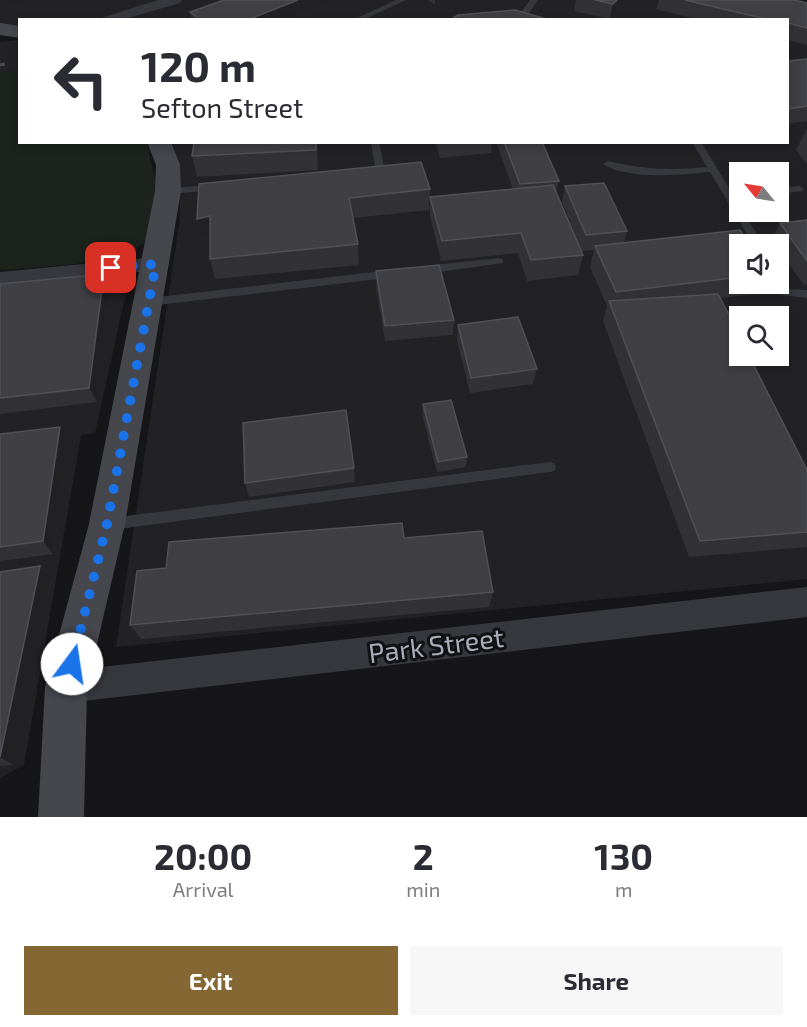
<!DOCTYPE html>
<html lang="en">
<head>
<meta charset="utf-8">
<style>
	:root { --surface:#fff; --page:#f7f7f7; --text:#2b2b33; --muted:#7c7c81; --accent:#856733 }
	body { margin:0; font-family:"Exo 2",sans-serif; background:var(--page); color:var(--text); height:100vh; display:flex; flex-direction:column; font-size:22px; white-space:nowrap }
	* { box-sizing:border-box; margin:0 }
	p { font-size:20px; color:var(--muted) }
	.icon { flex:none; width:33px; height:33px; fill:none; stroke:currentColor; stroke-width:2; stroke-linecap:round; stroke-linejoin:round }
	.map { position:relative; height:817px; overflow:hidden }
	.details { display:flex; flex-direction:column; background:var(--surface); flex:1 }
	.details>* { flex:none }
	.top-card { position:absolute; left:18px; top:18px; width:771px; height:126px; border-radius:0px; box-shadow:0 3px 9px #0003; background:#fff; color:var(--text); overflow:hidden }
	.needle { width:39px; rotate:300deg }
	.controls { position:absolute; left:729px; top:162px; display:grid; gap:12px }
	.controls a { display:grid; place-items:center; width:60px; height:60px; border-radius:0px; background:var(--surface); box-shadow:0 3px 9px #0003; font-size:30px }
	.pin { position:absolute; display:grid; place-items:center; width:51px; height:51px; color:#fff; margin:-26px; border-radius:12px; box-shadow:0 3px 9px #0006 }
	.me { position:absolute; width:66px; margin:-33px; rotate:14deg; stroke-linejoin:round; filter:drop-shadow(0 0 4px #0008) }
	.turn { display:flex; align-items:center; gap:21px; height:126px; padding:0 24px; font-size:27px }
	.turn .icon { width:78px; height:78px; stroke-width:2.5 }
	.turn b { display:block; font-size:42px; line-height:51px }
	.eta { display:flex; justify-content:space-evenly; align-items:center; height:102px; text-align:center }
	.eta b { font-size:36px; font-weight:700; line-height:42px }
	.button { display:flex; gap:12px; margin-top:auto; padding:12px 24px }
	.button a { flex:1; height:69px; border-radius:0px; background:var(--accent); color:#fff; font-size:24px; font-weight:700; line-height:69px; text-align:center }
	.button a+a { background:var(--page); color:var(--text) }
	.map>svg:first-child { display:block }
	.built { fill:#222225; fill-rule:evenodd }
	.green { fill:#1c231d }
	.lines { fill:none; stroke-linecap:round; stroke-linejoin:round }
	.lane { fill:#37383d; fill-rule:evenodd }
	.street { fill:#37383d; fill-rule:evenodd }
	.secondary { fill:#45474d; fill-rule:evenodd }
	.rail { stroke:#4a4c52; stroke-width:3; stroke-dasharray:5 4; stroke-linecap:butt }
	.wall { fill:#323236 }
	.shaded-wall { fill:#212124 }
	.building { fill:#3f3f44; stroke:#4f5156; stroke-width:1.5 }
	.route { stroke:#1a73e8; stroke-width:10; stroke-dasharray:0 18 }
	.labels { text-anchor:middle; dominant-baseline:central; stroke-width:6; stroke-linejoin:round; paint-order:stroke }
	.near-street-label { font-size:27px; fill:#a8adb8; stroke:#111113 }
</style>
</head>
<body>
<div class="map">
<svg width="807" height="817" viewBox="0 0 807 817">
	<rect width="100%" height="100%" fill="#161618"/>
	<path class="built" d="M0,0H752L807,12V579L116,647L180,218L179,168L173,143L788,142V20H20L19,27L0,24ZM740,172H778V212H740ZM740,244H778V284H740ZM740,316H778V356H740Z
		M19,40V69L0,74V42Z
		M128,284L95,433L81,435L24,765L0,778V296Z"/>
	<path class="green" d="M19,69L20,142L147,143L158,192L145,241C123,265 34,267 0,270V74Z"/>
	<g class="lines">
		<path class="lane" d="M396,0H406L363,20H353Z
			M530,0H538L527,16H521L520,14Z
			M371,142H379L386,176L384,178L376,179L371,176L376,173Z
			M692,142H701L740,206V212H743L763,244H753L710,172C683,175 626,180 603,164L608,161C641,169 672,171 707,167Z
			M215,185L220,188L218,190L168,194L163,191L168,188Z
			M799,186L804,189L802,191L778,194V188Z
			M499,258L503,259V263L425,274L420,270L425,266Z
			M392,270L396,271L397,274L396,277L149,306L144,302L149,298Z
			M778,278H782L788,289L807,290V298L781,295L774,284H778Z
			M550,462L554,463L556,467L554,471L550,472L111,530L106,528L104,524L106,520L111,518Z"/>
		<path class="street" d="M158,0H182L180,3L121,20H95Z
			M156,257L164,259L167,264L164,269L0,288V272Z
			M807,587V617L66,703L54,699L50,687L54,675L66,671Z"/>
		<path class="secondary" d="M0,23L20,26V38L0,35Z
			M147,142H171L180,165L181,191L125,524L87,687L84,817H38L45,687L89,524L155,191L156,165Z"/>
		<path class="rail" d="M0,65L5,64"/>
	</g>
	<path class="wall" d="M224,0H338L288,20H192L190,12Z
		M428,0H449L435,5Z
		M576,0H625L610,19L574,11Z
		M659,0H795L807,3V45L788,40V20H699L656,9Z
		M807,59V121L788,124V61Z
		M806,130H807V164L796,150Z
		M194,142H317L318,170L197,177L192,156Z
		M435,142H492L491,153L440,158Z
		M496,142H542L559,181L556,192L583,255L578,275L527,281L518,253L441,261L430,217V197L513,189Z
		M199,184L430,189L429,210L353,218L358,244L359,265L215,279L210,259V238L202,239L197,219Z
		M565,186L627,231L624,243L740,244V284H763L758,294L720,298L807,470V547L689,557L603,321L607,306L590,267L594,250L582,251L562,202Z
		M807,220V284L804,285L778,249V244H776L772,239L780,223Z
		M376,271L454,320L453,335L385,341L376,287Z
		M104,274L111,290L97,402L0,414V284Z
		M458,325L537,369L533,384L470,393L457,341Z
		M423,404L467,457L466,467L437,472L422,414Z
		M0,434L69,441L53,554L0,561Z
		M354,468L355,482L249,497L245,483Z
		M404,538L493,592L489,607L141,639L130,625L166,568Z
		M0,572L51,579L14,765L0,766Z"/>
	<path class="shaded-wall" d="M10,0H27L11,4Z
		M298,0H338L288,20H247Z
		M435,0H449L435,5Z
		M617,0H625L610,19L613,4Z
		M210,216L216,237L202,239L197,219Z
		M104,274L111,290L97,402L89,388Z
		M60,427L69,441L53,554L43,541Z
		M40,566L51,579L14,765L0,757Z"/>
	<path class="building" d="M224,0H298L247,20H201L190,12Z
		M595,0H617L613,4Z
		M685,0H795L807,3V28L788,23V20H770Z
		M515,10L550,20H450L458,15Z
		M807,59V106L788,109V61Z
		M194,142H316V150L192,156Z
		M504,142H542L559,181L520,184Z
		M421,162L430,189L349,198L358,244L210,259V216L197,219L199,184Z
		M604,183L627,231L586,235L565,186Z
		M553,185L583,255L531,260L521,233L442,241L430,197Z
		M807,220V261L780,223Z
		M740,230L749,244H740V277L616,292L595,246Z
		M439,265L454,320L385,326L376,271Z
		M104,274L89,388L0,398V284Z
		M718,294L740,336V356H749L807,470V532L700,541L609,301Z
		M518,317L537,369L471,378L458,325Z
		M451,400L467,457L438,462L423,404Z
		M346,410L354,468L245,483L243,423Z
		M60,427L43,541L0,547V434Z
		M402,523L404,538L482,531L493,592L130,625L137,571L166,568L169,542Z
		M40,566L0,757V572Z"/>
	<g class="lines">
		<path class="route" d="M72,664L107,524L156,264L111,268"/>
	</g>
	<g class="labels">
		<g class="near-street-label">
			<text transform="translate(436 644) rotate(-7)">Park Street</text>
		</g>
	</g>
</svg>
<div class="controls">
<a><svg class="needle" viewBox="-14 -14 28 28"><path d="M0-13l5 13h-10z" fill="#e53935"/><path d="M0 13l5-13h-10z" fill="#7c7c81"/></svg></a>
<a><svg class="icon" aria-label="sound" viewBox="0 0 24 24"><path d="M4 9h4l5-4v14l-5-4H4zM17 9q2 3 0 6"/></svg></a>
<a><svg class="icon" aria-label="search" viewBox="0 0 24 24"><circle cx="10" cy="10" r="6"/><path d="M15 15l6 6"/></svg></a>
</div>
<div class="pin" style="left:111px;top:268px;background:#d93025"><svg class="icon" aria-label="arrive" viewBox="0 0 24 24"><path d="M6 21V4h12l-3 4 3 4H6"/></svg></div>
<svg class="me" style="left:72px;top:664px" viewBox="-20 -20 40 40"><circle r="19" fill="#fff"/><path d="M0-13L10 11 0 6-10 11z" fill="#1a73e8"/></svg>
<div class="top-card">
<div class="turn"><svg class="icon" aria-label="left" viewBox="0 0 24 24"><path d="M17 20v-9H6M10 6l-5 5 5 5"/></svg><div><b>120 m</b>Sefton Street</div></div>
</div>
</div>
<section class="details">
<div class="eta">
<div><b>20:00</b><p>Arrival</p></div>
<div><b>2</b><p>min</p></div>
<div><b>130</b><p>m</p></div>
</div>
<div class="button"><a>Exit</a><a>Share</a></div>
</section>
</body>
</html>
